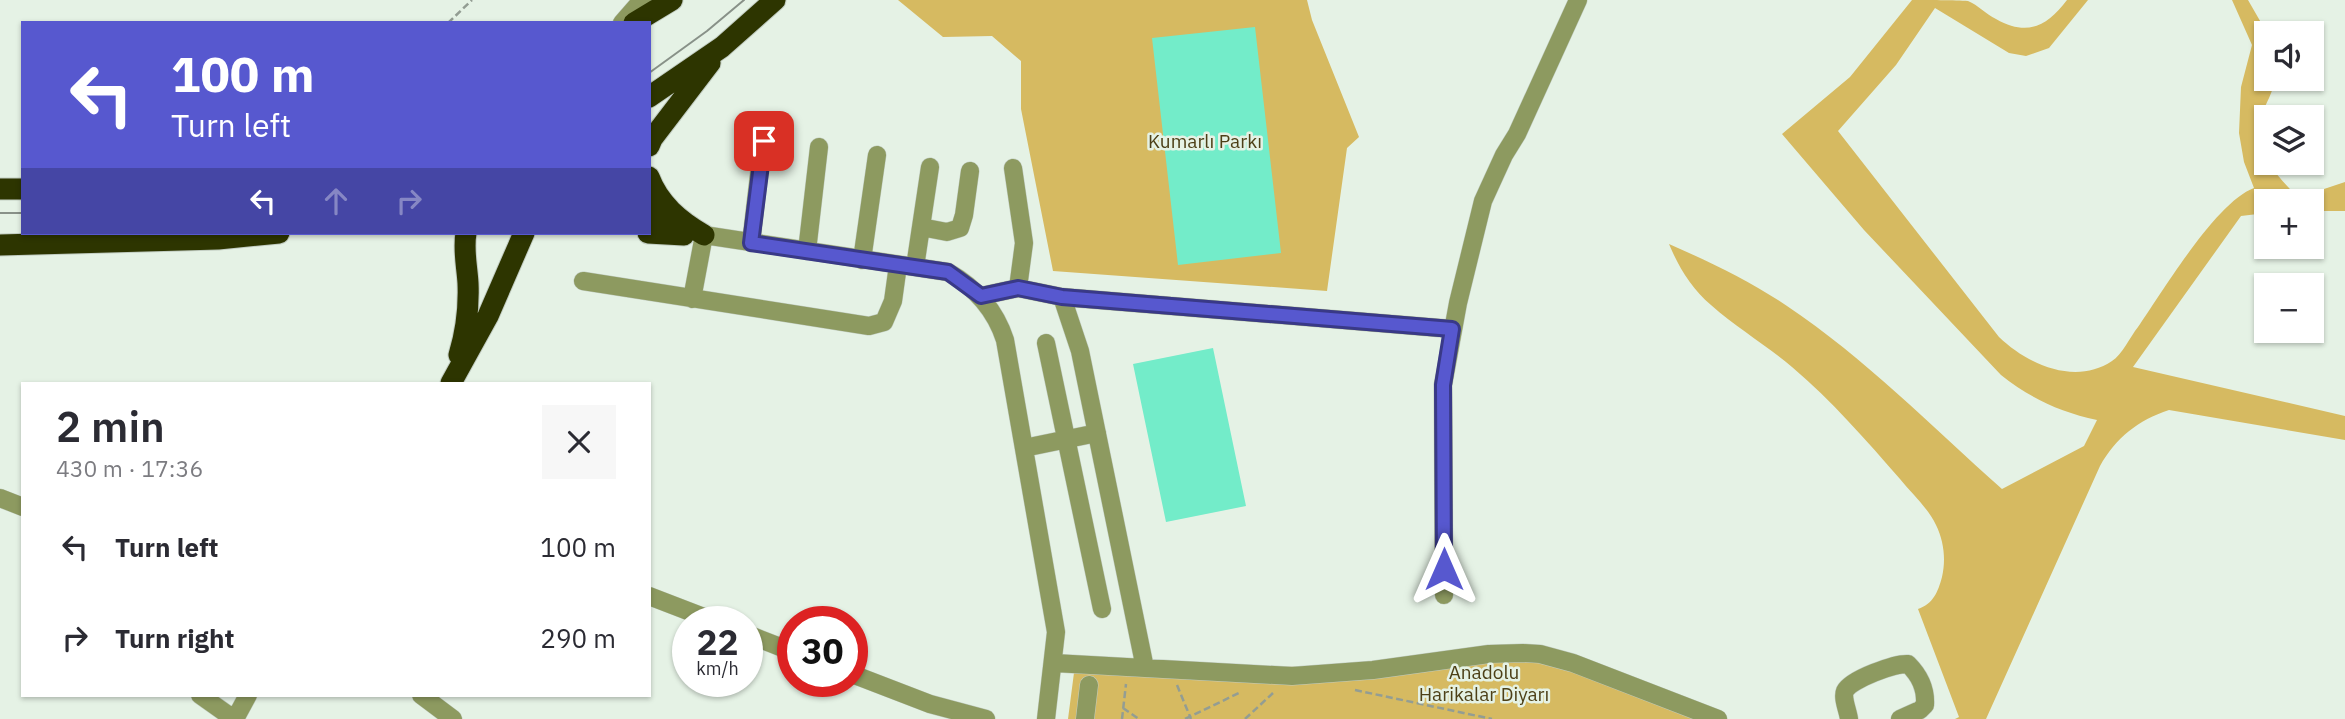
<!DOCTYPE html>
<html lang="en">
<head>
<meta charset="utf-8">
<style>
	:root { --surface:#fff; --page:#f7f7f7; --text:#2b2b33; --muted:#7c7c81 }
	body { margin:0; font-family:"IBM Plex Sans",sans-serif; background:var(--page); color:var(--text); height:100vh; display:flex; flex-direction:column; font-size:26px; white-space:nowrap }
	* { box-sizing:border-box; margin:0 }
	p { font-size:23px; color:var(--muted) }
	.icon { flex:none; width:38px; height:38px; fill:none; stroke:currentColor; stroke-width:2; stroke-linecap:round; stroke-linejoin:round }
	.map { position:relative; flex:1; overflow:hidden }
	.drawer { position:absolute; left:21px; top:382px; width:630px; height:315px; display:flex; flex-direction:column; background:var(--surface); border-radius:0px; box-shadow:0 2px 5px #0004 }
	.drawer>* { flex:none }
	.guide { position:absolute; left:21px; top:21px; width:630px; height:214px; border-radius:0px; box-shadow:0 2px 5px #0004; background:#5758cf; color:#fff; overflow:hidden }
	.controls { position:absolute; left:2254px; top:21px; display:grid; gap:14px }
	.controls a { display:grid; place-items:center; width:70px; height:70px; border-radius:0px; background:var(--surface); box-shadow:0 2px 5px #0004; font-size:35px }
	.speed { position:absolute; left:672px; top:606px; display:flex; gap:14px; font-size:35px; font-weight:700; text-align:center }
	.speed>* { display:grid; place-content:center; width:91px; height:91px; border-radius:50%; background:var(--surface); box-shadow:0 2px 5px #0004; line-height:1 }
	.speed small { font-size:18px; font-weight:400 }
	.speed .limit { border:10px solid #d22; background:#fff; color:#111 }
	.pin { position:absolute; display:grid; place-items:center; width:60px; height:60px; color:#fff; margin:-30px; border-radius:14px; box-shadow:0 4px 10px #0006 }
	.me { position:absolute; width:77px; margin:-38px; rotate:0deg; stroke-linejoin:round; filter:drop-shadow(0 0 5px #0008) }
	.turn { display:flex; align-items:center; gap:24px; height:147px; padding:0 35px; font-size:32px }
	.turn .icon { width:91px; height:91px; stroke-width:2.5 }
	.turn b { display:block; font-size:49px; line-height:60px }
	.lanes { display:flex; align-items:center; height:66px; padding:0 35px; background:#0003; justify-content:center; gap:35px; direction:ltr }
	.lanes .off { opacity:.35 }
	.round { display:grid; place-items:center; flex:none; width:74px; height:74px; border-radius:0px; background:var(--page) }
	.summary { display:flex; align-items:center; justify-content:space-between; height:119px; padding:0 35px }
	h1 { font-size:42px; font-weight:600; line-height:52px }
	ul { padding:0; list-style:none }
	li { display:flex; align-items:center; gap:21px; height:91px; padding:0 35px }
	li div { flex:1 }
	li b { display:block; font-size:26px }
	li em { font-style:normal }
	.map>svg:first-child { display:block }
	.green { fill:#d6ba61 }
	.building { fill:#73ecc9 }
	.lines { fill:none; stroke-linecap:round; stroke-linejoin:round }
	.minor-casing { stroke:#c2cdc2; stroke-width:19 }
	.highway-casing { stroke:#c2cdc2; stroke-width:23 }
	.path { stroke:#939d93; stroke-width:2.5; stroke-dasharray:7 3.5; stroke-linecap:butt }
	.minor { stroke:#8d9a60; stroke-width:18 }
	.highway { stroke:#2d3500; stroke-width:21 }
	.tram { stroke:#889188; stroke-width:2 }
	.route-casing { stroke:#393987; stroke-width:18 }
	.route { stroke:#5758cf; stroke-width:12 }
	.labels { text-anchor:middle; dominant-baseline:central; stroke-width:5; stroke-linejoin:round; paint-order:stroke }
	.park-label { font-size:19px; fill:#4d4017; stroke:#e5f2e5 }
</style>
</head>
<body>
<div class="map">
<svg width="2345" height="719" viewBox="0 0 2345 719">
	<rect width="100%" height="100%" fill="#e5f2e5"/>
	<path class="green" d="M898,0H1307L1312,20L1359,137L1347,148L1327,291L1053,271L1021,109V61L992,36L943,37Z
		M1912,0C1926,0 1956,0 1968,1C1978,5 1986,14 1996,19C2028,37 2047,26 2067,0H2088L2049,48L2026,56L2009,53L1935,8L1896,65L1838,131L1999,337C2027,364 2075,386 2112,361C2122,355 2130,337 2138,327C2163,291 2216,202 2254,188L2244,162L2239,133L2241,87L2252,45L2232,0H2248L2267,33L2266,79H2275C2273,93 2266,102 2262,115C2253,147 2272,171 2293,192L2321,190L2345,182V211H2312V201H2266V213L2241,216L2133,367L2345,416V440L2169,410C2138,420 2116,438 2100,466L1986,719H1955L1959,717L1918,609C1933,604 1938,592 1942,577C1946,560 1944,541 1936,525C1928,508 1912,494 1900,479C1866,440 1832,401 1792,367C1766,345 1737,328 1711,305C1692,289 1679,268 1669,244C1710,262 1750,281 1787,306C1865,358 1932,427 2002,489L2084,446L2097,420C2060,412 2030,398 2001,375L1864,230L1782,134L1850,77Z
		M1490,646L1728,719H1068L1075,665L1338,667Z"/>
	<path class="building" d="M1255,27L1281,253L1178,265L1152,38Z
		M1213,348L1246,506L1166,522L1133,364Z"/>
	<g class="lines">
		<defs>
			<path id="minor" d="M622,23L642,0
				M1013,168L1024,243L1018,288
				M921,227L947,232L960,228L964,215L970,171
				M751,243L763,141
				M807,251L819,147
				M862,260L877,155
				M915,267L930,167
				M583,281L869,326L884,322L893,301L898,265
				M981,296L1018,288L1062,297L1452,329
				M1062,297L1080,351L1145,668
				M692,299L704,235L948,272C976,288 995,309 1005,340L1056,632L1046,719
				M1046,343L1102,609
				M1024,448L1097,433
				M0,498L23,507
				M1444,595L1443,385L1458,303L1483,201L1504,155L1517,134L1578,0
				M649,596L714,621
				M747,634L793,652
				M1054,663L1292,676L1373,670L1489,654L1523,653L1540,654L1573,663L1718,719
				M852,674L930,704L986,719
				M200,695L234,719
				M421,695L453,719
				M235,719L248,695
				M1085,719L1089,685
				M1849,719C1848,711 1842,698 1845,691C1851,679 1896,663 1908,664C1920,676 1926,688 1925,705L1920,710L1900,719"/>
			<path id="highway" d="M634,23L672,0
				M649,97L722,47L775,0
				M649,146L652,139L710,63
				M649,177C659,204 680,221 704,235
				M0,189H23
				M649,213L682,229
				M648,233L684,235
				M0,245L218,239L279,233
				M459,355C466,332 469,307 468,283C467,266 463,250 466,233
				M451,383L488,316L524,233"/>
		</defs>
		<use href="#minor" class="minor-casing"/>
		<use href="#highway" class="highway-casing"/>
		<path class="path" d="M448,23L472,0
			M1177,685L1191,719
			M1355,690L1492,719
			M1123,708L1139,719
			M1122,719L1126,684
			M1185,719L1241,692
			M1245,719L1273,693"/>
		<use href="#minor" class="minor"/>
		<use href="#highway" class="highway"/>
		<path class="tram" d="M649,73L707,31L744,0
			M0,213H23"/>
	</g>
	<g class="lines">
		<defs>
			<path id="route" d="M764,141L751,243L948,272L981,296L1018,288L1062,297L1452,329L1443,385L1444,569"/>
		</defs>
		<use href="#route" class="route-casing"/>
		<use href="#route" class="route"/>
	</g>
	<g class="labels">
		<g class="park-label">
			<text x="1205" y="141">Kumarlı Parkı</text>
			<text x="1484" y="672">Anadolu<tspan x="1484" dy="22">Harikalar Diyarı</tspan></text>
		</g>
	</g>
</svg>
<div class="controls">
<a><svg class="icon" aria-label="sound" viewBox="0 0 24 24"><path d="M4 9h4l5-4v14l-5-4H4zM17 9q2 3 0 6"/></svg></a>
<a><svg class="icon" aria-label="layers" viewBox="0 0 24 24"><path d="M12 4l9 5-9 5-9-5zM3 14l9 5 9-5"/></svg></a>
<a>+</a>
<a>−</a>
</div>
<div class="speed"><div>22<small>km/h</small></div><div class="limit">30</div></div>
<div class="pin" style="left:764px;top:141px;background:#d93025"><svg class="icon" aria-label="arrive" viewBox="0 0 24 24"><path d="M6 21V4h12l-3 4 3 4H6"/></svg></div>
<svg class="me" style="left:1444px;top:569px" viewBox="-20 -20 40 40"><path d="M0-17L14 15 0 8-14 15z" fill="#5758cf" stroke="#fff" stroke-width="4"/></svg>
<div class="guide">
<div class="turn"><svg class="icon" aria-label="left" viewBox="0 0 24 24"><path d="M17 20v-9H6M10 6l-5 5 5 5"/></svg><div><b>100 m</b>Turn left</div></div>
<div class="lanes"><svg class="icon" aria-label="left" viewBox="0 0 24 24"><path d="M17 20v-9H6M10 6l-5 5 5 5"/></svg><svg class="icon off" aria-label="ahead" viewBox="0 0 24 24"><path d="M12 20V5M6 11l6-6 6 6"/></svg><svg class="icon off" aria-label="right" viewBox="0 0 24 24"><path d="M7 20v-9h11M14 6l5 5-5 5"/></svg></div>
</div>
<section class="drawer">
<div class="summary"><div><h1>2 min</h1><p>430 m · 17:36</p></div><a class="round"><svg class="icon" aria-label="close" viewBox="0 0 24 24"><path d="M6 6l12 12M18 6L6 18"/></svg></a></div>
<ul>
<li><svg class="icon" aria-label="left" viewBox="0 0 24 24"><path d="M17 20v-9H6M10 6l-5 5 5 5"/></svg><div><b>Turn left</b></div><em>100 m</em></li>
<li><svg class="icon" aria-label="right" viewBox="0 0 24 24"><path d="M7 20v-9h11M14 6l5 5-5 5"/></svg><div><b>Turn right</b></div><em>290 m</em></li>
</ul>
</section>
</div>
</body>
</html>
